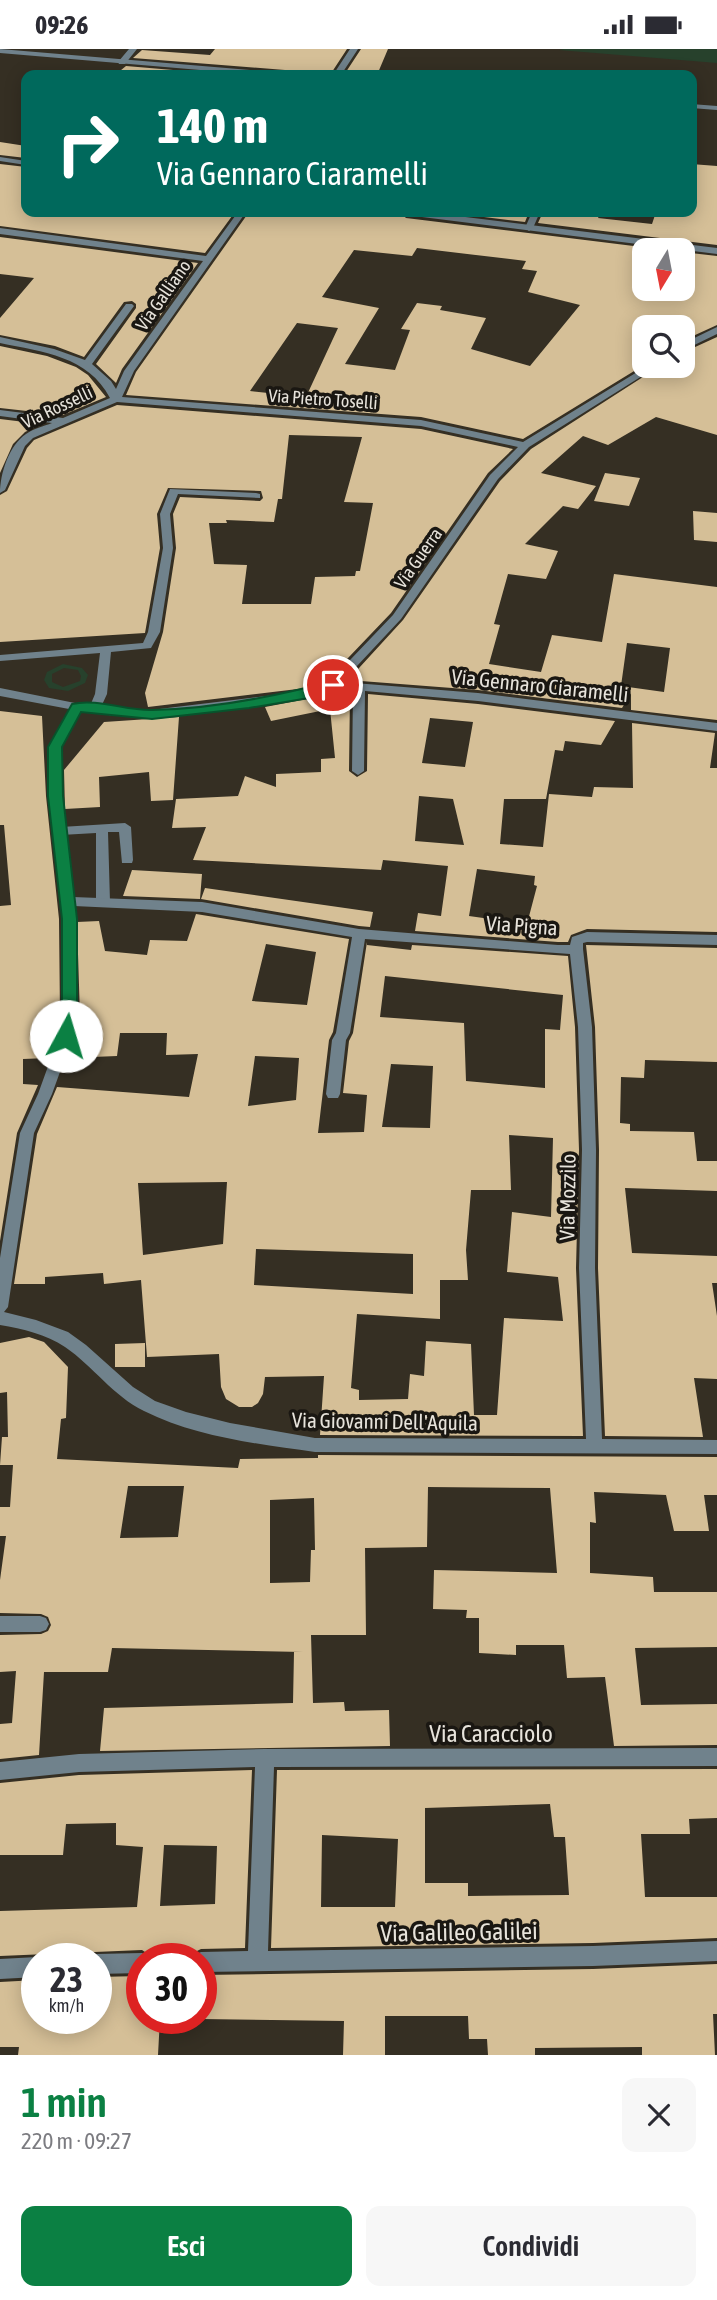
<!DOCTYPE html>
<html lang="it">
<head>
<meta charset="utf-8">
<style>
	:root { --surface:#fff; --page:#f7f7f7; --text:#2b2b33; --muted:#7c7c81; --accent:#0b8043 }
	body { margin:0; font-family:"Asap Condensed",sans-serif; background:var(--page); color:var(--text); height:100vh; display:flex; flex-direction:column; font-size:26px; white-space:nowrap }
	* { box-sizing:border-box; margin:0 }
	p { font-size:23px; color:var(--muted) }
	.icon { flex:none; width:38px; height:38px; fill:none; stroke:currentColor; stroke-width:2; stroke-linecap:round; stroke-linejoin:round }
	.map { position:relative; height:2006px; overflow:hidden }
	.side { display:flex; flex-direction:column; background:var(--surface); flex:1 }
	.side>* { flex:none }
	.hud { position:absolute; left:21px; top:21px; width:676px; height:147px; border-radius:14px; box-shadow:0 4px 18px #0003; background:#00695c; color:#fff; overflow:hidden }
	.needle { width:46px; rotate:190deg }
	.fabs { position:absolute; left:632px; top:189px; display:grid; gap:14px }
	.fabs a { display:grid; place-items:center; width:63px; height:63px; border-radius:14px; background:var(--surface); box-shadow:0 4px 18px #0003; font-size:35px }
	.speed { position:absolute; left:21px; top:1894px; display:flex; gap:14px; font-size:35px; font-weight:700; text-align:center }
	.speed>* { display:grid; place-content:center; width:91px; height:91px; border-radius:50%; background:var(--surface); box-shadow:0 4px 18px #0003; line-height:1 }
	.speed small { font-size:18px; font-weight:400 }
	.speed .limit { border:10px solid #d22; background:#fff; color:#111 }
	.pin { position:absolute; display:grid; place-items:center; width:60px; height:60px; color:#fff; margin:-30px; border:4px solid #fff; border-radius:50%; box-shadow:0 2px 7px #0007 }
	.me { position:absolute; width:77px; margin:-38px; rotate:6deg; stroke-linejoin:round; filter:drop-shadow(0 0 5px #0008) }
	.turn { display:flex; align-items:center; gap:24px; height:147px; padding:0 21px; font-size:32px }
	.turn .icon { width:91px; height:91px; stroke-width:2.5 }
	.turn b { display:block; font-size:49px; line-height:60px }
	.round { display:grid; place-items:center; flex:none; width:74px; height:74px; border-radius:14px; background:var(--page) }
	.head { display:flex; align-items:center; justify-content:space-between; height:119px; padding:0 21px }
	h1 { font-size:42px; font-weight:600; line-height:52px; color:var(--accent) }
	.primary-button { display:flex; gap:14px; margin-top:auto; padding:14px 21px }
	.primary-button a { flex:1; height:80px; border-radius:14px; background:var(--accent); color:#fff; font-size:28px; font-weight:600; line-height:80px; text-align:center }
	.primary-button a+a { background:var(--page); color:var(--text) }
	.status { display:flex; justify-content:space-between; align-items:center; height:49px; padding:0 35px; background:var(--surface); direction:ltr }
	.status svg { height:19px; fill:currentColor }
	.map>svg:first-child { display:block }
	.green { fill:#27412c; fill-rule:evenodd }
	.building { fill:#d5bf97; fill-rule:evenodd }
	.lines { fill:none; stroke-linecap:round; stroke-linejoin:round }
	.service { fill:#70828c; fill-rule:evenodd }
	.minor { fill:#70828c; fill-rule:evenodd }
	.tertiary { fill:#70828c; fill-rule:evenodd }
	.route { fill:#0b8043; stroke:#07532c; stroke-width:2 }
	.labels { text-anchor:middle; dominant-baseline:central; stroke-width:7; stroke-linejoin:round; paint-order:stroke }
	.far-street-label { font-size:18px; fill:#e7e3db; stroke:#1a1712 }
	.street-label { font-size:21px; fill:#e7e3db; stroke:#1a1712 }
	.near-street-label { font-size:24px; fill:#e7e3db; stroke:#1a1712 }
</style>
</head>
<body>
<div class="status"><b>09:26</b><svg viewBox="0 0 49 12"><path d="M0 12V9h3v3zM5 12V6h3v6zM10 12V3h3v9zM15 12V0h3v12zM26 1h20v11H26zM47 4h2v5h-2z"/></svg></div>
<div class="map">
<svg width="717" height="2006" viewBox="0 0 717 2006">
	<rect width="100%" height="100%" fill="#352f23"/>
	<path class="green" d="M564,0H717V14L559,1Z
		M63,615L82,619L88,626L85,634L68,642L49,639L44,631L47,623ZM64,619L78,621L81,627L80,632L63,638L52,633V625Z"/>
	<path class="building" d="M215,0H347L330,26H291L285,21L133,9L142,1L210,6Z
		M361,0H388L377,26H344Z
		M126,17L232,26H115Z
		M0,93L26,97V109L0,106Z
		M0,115L26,118V163H235L205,204L0,177Z
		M691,115L717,117V196L538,174L543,163H601L598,169L652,175L656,163H691Z
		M249,163H351L394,168V163H400L406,169L666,201H644V240H682V203L717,207V276L682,292V278H644V316L523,390L421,368L126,346L136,323ZM417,199L526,212L522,220L537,222L528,243L580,256L530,317L471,300L486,269L440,261L442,257L417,254L401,280L410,281L395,321L345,315L379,259L322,248L354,201L412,207ZM297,274L338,279L306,348L250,342Z
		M444,163H529L525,173Z
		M0,188L198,214L122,320L116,334L96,315L136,259V255L132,252L124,253L84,308L55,297L0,286V269L34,229L0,225Z
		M717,288V386L656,368L608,396L583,387L541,424L596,437L578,460L563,457L525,495L558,502L546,530L508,525L494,575L500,576L489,615L541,623L552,586L602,593L614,525L717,538V671L631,661V644L622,659L478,641L348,631L403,571L500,432L531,400L660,317H682V304ZM627,594L670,599L664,643L621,637Z
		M0,297L47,307L76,318L88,326L106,348L63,366L0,359Z
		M117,356L421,380L513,400L488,424L391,564L327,631L306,639L148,658L145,644L163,583L176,499L173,465L180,448L260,452L263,449L261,442L168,439L157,465L160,499L145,584L0,593V446L7,442L27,399L34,391ZM289,386L362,388L344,453L373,454L360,522H356L355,527L315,528L311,555H242L247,516L214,515L209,474H227L226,471L274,473L278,450H282Z
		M0,370L41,375L25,383L13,395L0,424Z
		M605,424L640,429L629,457L594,452Z
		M693,462L717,464V493L694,491Z
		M344,643L350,644L349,722L357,728L367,722L368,645L478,655L615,672L601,696L565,692L563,702L555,701L546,750H504L500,795L543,798L549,745L592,748L594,738L633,739L632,674L715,684L710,719H717V883L587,880L571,886L568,893H558L415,882L418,864L441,867L448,817L383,811L381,821L193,811L206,778L172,779L176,750L238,747L245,727L276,738V725L321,723V710L335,709L330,660L271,672L265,658ZM430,669L473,673L465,718L422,714ZM419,747L453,750L464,796L415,792ZM477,820L535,827L534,836L537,837L527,875L469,867Z
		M0,662L42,667L46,747L59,870L60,968L48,1009L23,1010V1035L38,1036L17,1084L0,1192V857L11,856L4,776H0Z
		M179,668L173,751L151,752L149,723L99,728L100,758L65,760L64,721L104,673Z
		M132,821L202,825L200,850L123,847Z
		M205,839L373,863L370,878L359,877L201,850Z
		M196,865L349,890L333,983L329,991L318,1084L364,1083L367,1046L343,1044L349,992L353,984L367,893V896L411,901L412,896L568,907L575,978L579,1101L576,1219L583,1387L320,1386L324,1327L265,1328L263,1345L258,1354L252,1358H239L226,1350L221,1338L219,1305L147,1308L141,1231L104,1235L103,1224L45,1228V1235H14L37,1085L57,1038L189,1048L198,1005L166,1006L167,984H120L117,1007L68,1009L80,968L77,873L99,872L105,902L147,906L150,891L187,892ZM266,895L316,903L307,956L252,952ZM385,927L563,946L560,981L545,980V1039L466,1032L464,974L380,968ZM255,1007L299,1009L296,1051L248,1057ZM391,1015L433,1017L430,1079L382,1078ZM509,1086L553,1089L551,1168L512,1163L507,1223L558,1228L563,1272L504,1269L497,1366H474L471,1295L426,1292L424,1327L410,1325L408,1350L359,1351V1341L351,1339L357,1265L440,1270V1231H468L466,1201L471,1141H511ZM227,1133L223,1195L143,1206L138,1134ZM256,1200L413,1205V1245L254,1236Z
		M586,896L717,899V1013L645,1011L644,1029L621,1028L620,1074L630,1075V1082L694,1083L697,1112H717V1142L625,1139L632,1204L717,1207V1234H712L717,1267V1330L694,1329L703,1388L605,1387L598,1219L599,1101L595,978Z
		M29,1288L44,1293L68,1318L66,1369L61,1370L57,1410L238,1419L240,1410L318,1409V1406L717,1408V1446H704L709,1482H674L666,1446L594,1443L596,1474L590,1473V1524L653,1528L654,1543H717V1598L635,1599L641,1656L717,1655V1696L614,1697L605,1628L567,1629L564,1596H516V1606L479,1604V1569H466L467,1561L433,1560L434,1521L557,1524L550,1439L428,1438L427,1498L365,1499L366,1586H311L313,1654L344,1653L345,1662L389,1661L390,1697L100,1702L104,1659L293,1654L294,1603H303L112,1599L108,1623H44L39,1706L0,1710V1675L12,1674L16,1622L0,1623V1586L41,1585L48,1582L51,1576L48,1568L41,1565L0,1564V1531L6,1487H0V1458H10L13,1416H0L2,1388H8L7,1343L0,1344V1294ZM128,1437H184L178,1488L120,1489ZM314,1449L315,1501H311L310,1533L270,1534V1451Z
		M145,1294V1318H115V1295Z
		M717,1720V1769L689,1770L690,1785H641L645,1848H717V1889L593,1894L271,1899L277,1721ZM550,1755L554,1788H565L569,1846L468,1847V1834H425V1759ZM322,1786L398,1790L395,1858H321Z
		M252,1721L245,1899L201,1900L193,1904L148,1905L142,1901L0,1907V1862L137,1858L143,1798L116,1796V1774L66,1775L63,1806H0V1734L79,1726ZM164,1796L217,1797L215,1855L160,1857Z
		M717,1915V1965H713L715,2006H642V1998L535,1999V2006H488L487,1990H469L468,1967H385V2006H343L344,1972L201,1970V1926L593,1920Z
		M142,1927V1969H160L158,2006H18L19,1998H0V1933L37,1931V1969H96V1928Z"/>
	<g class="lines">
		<path class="service" d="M125,774L131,778L133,811L132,814H122L119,783H108L110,853L103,858L98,856L96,853V784L61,786L55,782L61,778Z"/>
		<path class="minor" d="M129,0H137L125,15H119L118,13Z
			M350,0H358L341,26H333Z
			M238,163H246L134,322L122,348L421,371L523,393L647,317H658L529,398L498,430L401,570L342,633L478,644L717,674V682L478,652L365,642L364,722L358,726L352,722L353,641C329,639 308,649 285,652C217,662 147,675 80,662L61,698V747L73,848L202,853L359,880L558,896H570L572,888L587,883L717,886V896L587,893L583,894V900L592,978L596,1101L595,1219L602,1390L717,1391V1405L315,1403C258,1395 196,1388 144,1362C113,1347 93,1317 65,1298C46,1285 23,1280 0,1276V1209L20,1084L38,1045L59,987L63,968L62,870L49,747V698L69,660L0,647V639L90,657L95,645L100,604L0,612V606L143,594L148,583L163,499L160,465L170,440L256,444L260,445V449L178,445L170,465L173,499L160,583L151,599L111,603L107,645L101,658L151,661L307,642L329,633L393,566L490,426L518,398L421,377L117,353L33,389L25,397L5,441L0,444C0,425 9,396 26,385C33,380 44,377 52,374L0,367V361L63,369L110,349C88,307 43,303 0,294V288L54,300L85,311L126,255H132L134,257L92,315L111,332L116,340L124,322L203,212L0,185V179L206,207ZM74,857L202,863L352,888L336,984L332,991L326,1045L328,1049H338L340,1045L346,991L350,984L365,890L570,905L578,978L582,1101L579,1219L586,1390L315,1389L230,1374L186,1363L155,1352L133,1338L86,1296L68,1283L36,1271L4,1263L8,1258L34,1084L52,1045L73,987L77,968Z
			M532,163H540L533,179L529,182L525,179Z
			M717,278V285L682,302V295Z
			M0,1567H40L46,1569L49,1575L46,1581L40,1583H0Z
			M717,1699V1717L274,1718L268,1902L593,1897L717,1892V1912L593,1917L201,1923V1909H193L194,1906L201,1903L248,1902L255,1718L79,1723L0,1731V1713L79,1705L265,1700Z
			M142,1904L150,1909H142V1924L96,1925V1909H88L96,1905Z
			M37,1908L40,1909H37V1928L0,1930V1910Z"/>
		<path class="tertiary" d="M0,0L285,24L289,26H260L0,4Z
			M691,55L717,57V61L691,59Z
			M0,108L26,112V116L0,112Z
			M402,163H425L717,199V205L406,166Z"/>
	</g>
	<path class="route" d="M333,632L340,636L338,639L309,649L249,659L152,670L81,663L62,698L63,747L77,870V968L72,991H60L58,987L62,968V870L48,747V698L72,655C97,649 127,662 152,661C211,660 277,647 333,632Z"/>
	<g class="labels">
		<g class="far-street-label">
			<text transform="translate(163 246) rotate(-55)">Via Galliano</text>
			<text transform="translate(323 350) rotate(4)">Via Pietro Toselli</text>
			<text transform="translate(57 358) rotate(-25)">Via Rosselli</text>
			<text transform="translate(418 509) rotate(-55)">Via Guerra</text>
		</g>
		<g class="street-label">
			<text transform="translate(540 636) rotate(6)">Via Gennaro Ciaramelli</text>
			<text transform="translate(522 876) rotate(4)">Via Pigna</text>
			<text transform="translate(567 1148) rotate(-89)">Via Mozzilo</text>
			<text transform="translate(385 1372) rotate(1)">Via Giovanni Dell'Aquila</text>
		</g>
		<g class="near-street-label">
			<text x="491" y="1684">Via Caracciolo</text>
			<text transform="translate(459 1883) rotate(-1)">Via Galileo Galilei</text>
		</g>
	</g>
</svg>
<div class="fabs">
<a><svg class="needle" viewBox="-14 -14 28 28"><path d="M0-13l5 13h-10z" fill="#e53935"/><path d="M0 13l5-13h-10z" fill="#7c7c81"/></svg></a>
<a><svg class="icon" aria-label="search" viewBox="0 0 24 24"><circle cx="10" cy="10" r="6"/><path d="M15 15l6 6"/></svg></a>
</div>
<div class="speed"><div>23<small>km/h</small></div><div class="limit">30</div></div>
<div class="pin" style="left:333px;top:636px;background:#d93025"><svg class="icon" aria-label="arrive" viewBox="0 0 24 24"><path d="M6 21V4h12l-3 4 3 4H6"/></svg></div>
<svg class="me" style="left:66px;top:987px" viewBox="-20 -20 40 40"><circle r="19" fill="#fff"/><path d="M0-13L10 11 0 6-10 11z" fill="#0b8043"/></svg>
<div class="hud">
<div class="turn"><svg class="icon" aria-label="right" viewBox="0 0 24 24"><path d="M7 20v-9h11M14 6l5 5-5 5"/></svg><div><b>140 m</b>Via Gennaro Ciaramelli</div></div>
</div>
</div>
<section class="side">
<div class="head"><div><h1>1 min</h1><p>220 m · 09:27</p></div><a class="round"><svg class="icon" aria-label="close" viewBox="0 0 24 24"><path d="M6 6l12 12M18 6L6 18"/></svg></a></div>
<div class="primary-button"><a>Esci</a><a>Condividi</a></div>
</section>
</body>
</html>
